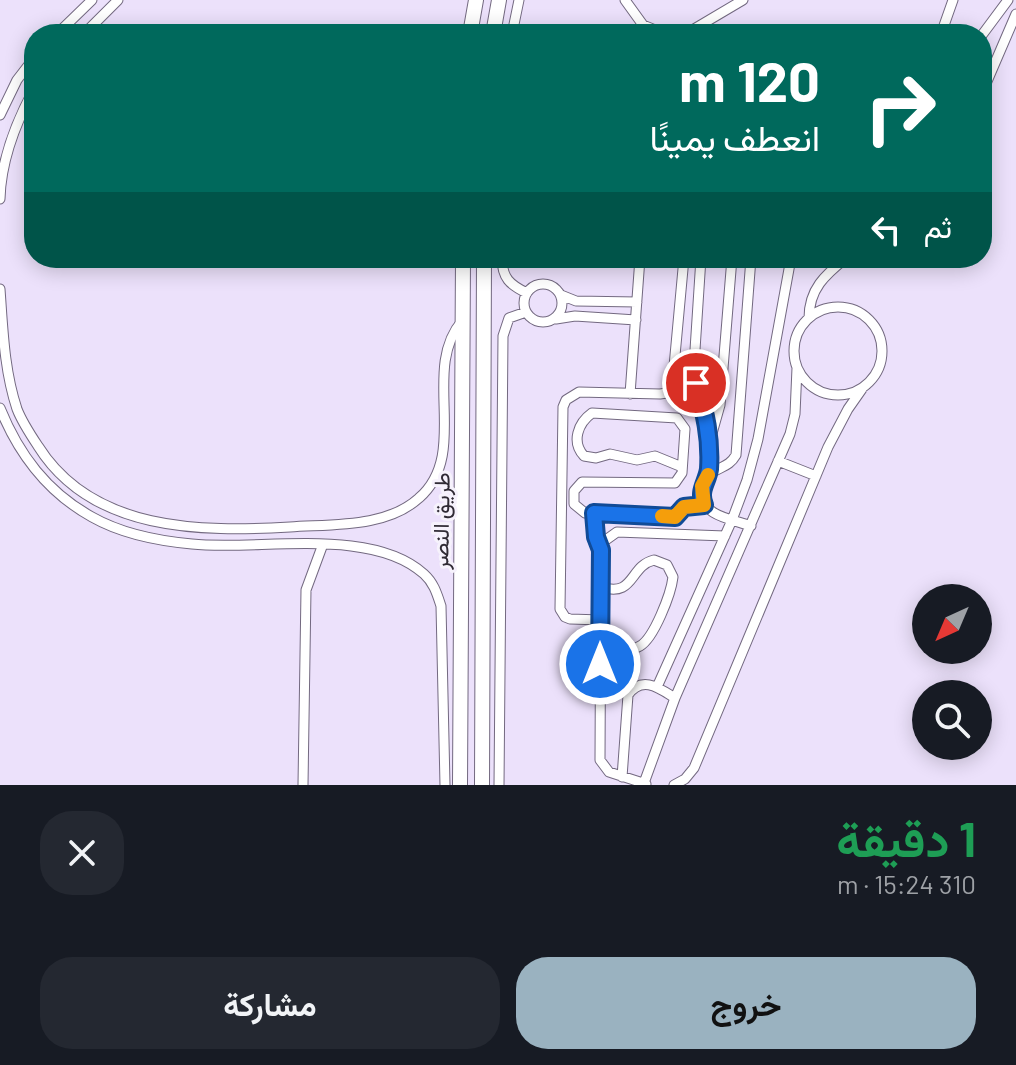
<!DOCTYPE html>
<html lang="ar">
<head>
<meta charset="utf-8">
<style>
	:root { --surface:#171b24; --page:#242831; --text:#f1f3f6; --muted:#9ea1a6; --accent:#9ab2c0 }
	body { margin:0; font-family:Barlow,Vazirmatn,sans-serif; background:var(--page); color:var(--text); direction:rtl; height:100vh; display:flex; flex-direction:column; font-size:30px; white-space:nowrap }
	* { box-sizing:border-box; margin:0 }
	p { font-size:26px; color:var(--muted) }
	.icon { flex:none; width:44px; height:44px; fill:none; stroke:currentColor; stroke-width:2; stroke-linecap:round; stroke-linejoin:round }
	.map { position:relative; height:785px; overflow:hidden; direction:ltr }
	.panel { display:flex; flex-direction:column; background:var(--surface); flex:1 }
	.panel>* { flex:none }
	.top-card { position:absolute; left:24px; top:24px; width:968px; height:244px; border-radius:32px; box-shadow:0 4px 20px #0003; direction:rtl; background:#00695c; color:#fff; overflow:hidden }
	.needle { width:52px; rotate:224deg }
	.fabs { position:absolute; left:912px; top:584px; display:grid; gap:16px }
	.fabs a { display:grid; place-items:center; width:80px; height:80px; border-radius:50%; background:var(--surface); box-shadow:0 4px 20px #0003; font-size:40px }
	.pin { position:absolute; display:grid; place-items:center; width:68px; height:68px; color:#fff; margin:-34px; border:4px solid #fff; border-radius:50%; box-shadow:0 2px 8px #0007 }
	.me { position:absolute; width:88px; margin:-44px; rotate:0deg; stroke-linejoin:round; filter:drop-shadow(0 0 6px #0008) }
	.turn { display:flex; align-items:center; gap:28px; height:168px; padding:0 40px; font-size:36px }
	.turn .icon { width:104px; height:104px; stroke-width:2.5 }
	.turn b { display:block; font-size:56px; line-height:68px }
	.then { display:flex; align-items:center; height:76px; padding:0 40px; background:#0003; gap:16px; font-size:30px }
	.round { display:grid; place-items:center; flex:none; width:84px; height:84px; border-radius:32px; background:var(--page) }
	.summary { display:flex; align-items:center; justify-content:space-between; height:136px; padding:0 40px }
	h1 { font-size:48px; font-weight:700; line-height:60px; color:#1e9e55 }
	.button { display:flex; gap:16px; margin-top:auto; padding:16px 40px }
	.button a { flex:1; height:92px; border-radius:32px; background:var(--accent); color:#111; font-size:32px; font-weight:700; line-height:92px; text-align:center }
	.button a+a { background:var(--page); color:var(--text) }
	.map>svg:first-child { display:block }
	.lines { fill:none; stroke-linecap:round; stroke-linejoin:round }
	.minor-casing { stroke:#736980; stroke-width:11 }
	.highway-casing { stroke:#736980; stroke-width:16 }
	.minor { stroke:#fff; stroke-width:9 }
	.highway { stroke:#fff; stroke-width:14 }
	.route-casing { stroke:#114b97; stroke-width:20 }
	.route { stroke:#1a73e8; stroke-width:14 }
	.slow { stroke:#f59e0b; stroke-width:14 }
	.labels { text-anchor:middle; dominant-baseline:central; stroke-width:6; stroke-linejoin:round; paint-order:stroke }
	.street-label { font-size:22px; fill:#302b35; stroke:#f6f2fc }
</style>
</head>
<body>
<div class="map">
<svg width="1016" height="785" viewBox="0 0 1016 785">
	<rect width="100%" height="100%" fill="#ece1fb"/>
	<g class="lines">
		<defs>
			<path id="minor" d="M625,0L643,25L665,34
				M57,34L92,0
				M84,34L118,0
				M512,34L519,0
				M677,34L694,29L743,0
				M941,34L953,0
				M982,35L1008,0
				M982,93L1016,14
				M0,115L17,80L34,58
				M0,199C1,160 15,124 34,89
				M502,258C502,278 510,285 527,293
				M701,258L694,365L708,427V475
				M524 303a19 19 0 1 1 38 0a19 19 0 1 1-38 0Z
				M0,289C3,329 4,370 17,409C22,422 30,434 38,446C92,532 201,532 290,527C332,524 386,528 419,498C471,453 420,370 462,321
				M561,295L576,301L637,302
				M794 351a44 44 0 1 1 88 0a44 44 0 1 1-88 0Z
				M809,318C809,289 825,275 846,258
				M556,319L575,316L636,320
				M630,394L640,258
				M0,408C19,455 47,492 92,517C122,534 159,541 192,544C259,551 371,526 424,574C434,583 437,594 441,606L445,785
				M711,437L720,405L732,258
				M778,461L816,476
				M682,467L655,456L637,460L610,454L596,458L584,456C571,442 578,423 592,413L677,418L685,429L682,473L675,483L582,482L574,491V504L585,513L675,517L684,507L704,505
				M594,513L596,537L601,550
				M751,526C732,519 700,516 702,491C702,484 704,478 710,474C721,466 729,467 736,455L751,258
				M601,620L570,619L565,617L560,609L563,407L566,400L579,392L660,394L667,393L672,388L684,258
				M600,664C615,648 624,655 640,646C654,638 671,594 673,577L667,565L654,560C629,566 635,598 601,587
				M657,687L732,520L747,480L758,439L791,258
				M622,777L628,695C642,675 659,688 675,698
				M644,783L675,698L790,434L795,414L797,368
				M646,784L609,772L600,760L601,550L603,542L617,532L725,536
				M303,785L306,590L323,544
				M499,785L503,336L509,318L526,312
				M674,785L685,779L694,768L828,447L848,409L862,389"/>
			<path id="highway" d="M470,34L476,0
				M493,34L499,0
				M460,785L463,258
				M482,785L484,258"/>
		</defs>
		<use href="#minor" class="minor-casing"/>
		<use href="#highway" class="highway-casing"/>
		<use href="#minor" class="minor"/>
		<use href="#highway" class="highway"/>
	</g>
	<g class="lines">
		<defs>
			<path id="route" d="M600,664L601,550L596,537L594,513L675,517L684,507L704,505C698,490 707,483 709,469C711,438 705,412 696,383"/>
		</defs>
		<use href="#route" class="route-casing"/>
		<use href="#route" class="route"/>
		<path class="slow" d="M662,516L675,517L684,507L704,505L702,486L708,475"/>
	</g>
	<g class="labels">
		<g class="street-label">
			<text transform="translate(440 521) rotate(-89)">طريق النصر</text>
		</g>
	</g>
</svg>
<div class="fabs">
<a><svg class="needle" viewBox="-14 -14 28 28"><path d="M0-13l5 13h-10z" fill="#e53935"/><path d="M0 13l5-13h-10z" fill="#9ea1a6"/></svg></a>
<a><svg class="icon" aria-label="search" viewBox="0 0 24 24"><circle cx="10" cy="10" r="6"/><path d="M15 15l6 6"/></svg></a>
</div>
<div class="pin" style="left:696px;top:383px;background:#d93025"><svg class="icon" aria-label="arrive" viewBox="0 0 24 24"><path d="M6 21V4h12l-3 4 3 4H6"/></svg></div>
<svg class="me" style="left:600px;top:664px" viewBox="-20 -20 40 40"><circle r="17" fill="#1a73e8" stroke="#fff" stroke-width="3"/><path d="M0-11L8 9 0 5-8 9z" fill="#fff"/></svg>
<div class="top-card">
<div class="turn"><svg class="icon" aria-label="right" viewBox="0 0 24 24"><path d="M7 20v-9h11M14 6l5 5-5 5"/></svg><div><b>120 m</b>انعطف يمينًا</div></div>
<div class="then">ثم<svg class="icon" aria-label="left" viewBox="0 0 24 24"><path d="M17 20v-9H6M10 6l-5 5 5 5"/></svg></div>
</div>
</div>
<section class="panel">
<div class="summary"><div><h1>1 دقيقة</h1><p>310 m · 15:24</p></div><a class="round"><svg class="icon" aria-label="close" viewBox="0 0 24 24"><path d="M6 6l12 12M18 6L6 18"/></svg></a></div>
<div class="button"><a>خروج</a><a>مشاركة</a></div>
</section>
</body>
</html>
